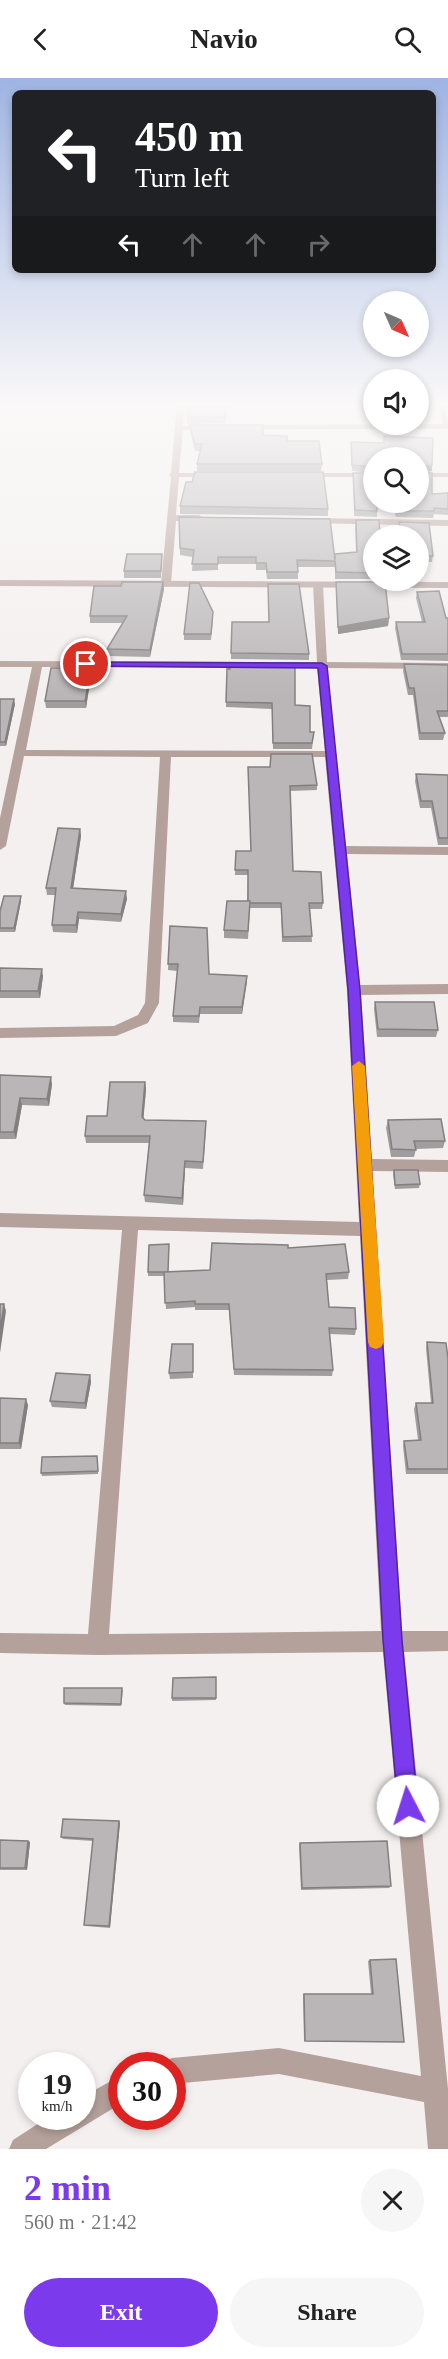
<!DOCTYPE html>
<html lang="en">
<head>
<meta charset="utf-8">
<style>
	:root { --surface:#fff; --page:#f6f6f6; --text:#222; --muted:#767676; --accent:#7c3aed }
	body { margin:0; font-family:Georgia,serif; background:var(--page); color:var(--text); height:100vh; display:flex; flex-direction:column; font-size:22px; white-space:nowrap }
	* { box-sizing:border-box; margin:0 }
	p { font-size:20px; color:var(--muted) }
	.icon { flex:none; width:33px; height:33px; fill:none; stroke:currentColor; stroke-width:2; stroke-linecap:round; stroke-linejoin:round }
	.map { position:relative; height:2071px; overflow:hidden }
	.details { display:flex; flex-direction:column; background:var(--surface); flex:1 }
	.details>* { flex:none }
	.top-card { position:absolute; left:12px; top:12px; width:424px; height:183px; border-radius:9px; box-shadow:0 3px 9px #0003; background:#202124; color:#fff; overflow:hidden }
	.needle { width:39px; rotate:135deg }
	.tools { position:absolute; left:363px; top:213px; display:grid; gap:12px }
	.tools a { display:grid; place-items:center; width:66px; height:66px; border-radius:50%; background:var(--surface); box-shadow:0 3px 9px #0003; font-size:30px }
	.speed { position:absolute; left:18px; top:1974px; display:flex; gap:12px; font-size:30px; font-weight:700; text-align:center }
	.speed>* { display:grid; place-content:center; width:78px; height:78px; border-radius:50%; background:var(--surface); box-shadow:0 3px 9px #0003; line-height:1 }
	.speed small { font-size:15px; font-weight:400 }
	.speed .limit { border:9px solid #d22; background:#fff; color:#111 }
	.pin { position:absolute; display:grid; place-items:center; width:51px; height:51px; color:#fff; margin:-26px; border:3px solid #fff; border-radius:50%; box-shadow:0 2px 6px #0007 }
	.me { position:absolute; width:66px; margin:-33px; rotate:355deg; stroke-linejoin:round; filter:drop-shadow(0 0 4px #0008) }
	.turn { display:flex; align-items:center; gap:21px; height:126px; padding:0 24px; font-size:27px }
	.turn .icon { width:78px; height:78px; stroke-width:2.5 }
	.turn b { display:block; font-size:42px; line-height:51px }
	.lanes { display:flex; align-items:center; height:57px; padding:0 24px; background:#0003; justify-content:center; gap:30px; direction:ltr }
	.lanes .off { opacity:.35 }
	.round { display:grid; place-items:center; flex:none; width:63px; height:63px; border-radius:32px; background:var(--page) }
	.head { display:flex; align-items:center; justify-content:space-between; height:102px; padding:0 24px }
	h1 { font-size:36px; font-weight:800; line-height:45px; color:var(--accent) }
	.action { display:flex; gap:12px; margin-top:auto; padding:12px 24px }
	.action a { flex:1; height:69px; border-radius:36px; background:var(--accent); color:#fff; font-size:24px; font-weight:800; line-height:69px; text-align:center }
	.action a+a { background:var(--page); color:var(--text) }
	header { display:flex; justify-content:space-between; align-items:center; height:78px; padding:0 24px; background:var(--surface); font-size:27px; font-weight:800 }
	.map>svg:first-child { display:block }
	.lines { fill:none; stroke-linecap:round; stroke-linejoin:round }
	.minor { fill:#b5a19b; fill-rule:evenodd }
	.tertiary { fill:#b5a19b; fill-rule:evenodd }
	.wall { fill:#a09d9e }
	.shaded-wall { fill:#827f81 }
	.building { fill:#bab6b8; stroke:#827f81; stroke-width:1.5 }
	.route { fill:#7c3aed; stroke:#51269a; stroke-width:1.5 }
	.slow { fill:#f59e0b }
</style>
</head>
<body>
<header><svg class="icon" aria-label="back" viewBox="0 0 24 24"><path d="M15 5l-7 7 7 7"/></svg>Navio<svg class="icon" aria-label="search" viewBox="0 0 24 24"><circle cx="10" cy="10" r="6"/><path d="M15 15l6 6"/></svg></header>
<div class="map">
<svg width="448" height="2071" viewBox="0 0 448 2071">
	<rect width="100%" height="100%" fill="#f5f0f0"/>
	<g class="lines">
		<path class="minor" d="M177,325H185L183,348L210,347L214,349L183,352L179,395H212L216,397L212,399H179L176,437H199L203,440L199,443H176L171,506L166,509L161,506L171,399L169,397L171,395Z
			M438,325H446L448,351H243L239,349L243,347L443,346Z
			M305,395H374V399H302L301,397Z
			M418,395H448V399H418Z
			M310,440L448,442V448L307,445V441Z
			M318,504L323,507L327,584L448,585V591L327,590L346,768L448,769V777L347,776L360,907L448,906V916L361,917L372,1081L448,1082V1094L372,1093L402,1553H448V1573L404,1574L448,2011V2071H428L424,2024L279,1996L172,2006V1988H162L163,1984L172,1980L279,1970L421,1998L383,1574L98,1577L0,1575V1555L88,1556L122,1152L0,1149V1135L359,1144L347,912L325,679H171L159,925L148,945L116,958L0,960V950L114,948L138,937L145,925L160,679L24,678L6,768L0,772V740L32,589H0V583L250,584L255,587L250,590L42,589L26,672L325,673L317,590H277L272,587L277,584H317L313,507ZM138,1152L360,1158L381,1553L109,1556Z
			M122,1997V2025L46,2071H9L13,2062L50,2038H82V2019Z"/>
		<path class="tertiary" d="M0,502L448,504V510L0,508Z"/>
	</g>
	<path class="wall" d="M228,325L225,345L187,346V339Z
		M190,347L263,357L287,363L322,386L321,393H197V386L200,373H195L190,354Z
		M351,364L432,387V393L419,395L432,416L448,415V437L434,436L433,440L396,439L392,424H418L374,380V395L352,393Z
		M353,395L377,433V439L354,438Z
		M192,404L328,431V438L180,436V428Z
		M179,439L335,479L356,474L355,449L356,442L374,458V501H335V489H298V501H267L266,492H256V486H218V492L192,493L193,479L180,477Z
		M399,444L429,445L433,478L432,484H418V458H401L399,449Z
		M162,476L161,500H124V493Z
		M163,504L164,511L150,579L108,578L107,571L123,545H90V538L121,508Z
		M336,504L389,540L388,548L338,556L336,512Z
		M417,514L446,540H448V583L401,582L395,550L396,544H422L416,520Z
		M213,540L211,562H184V556Z
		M231,575L309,576V582L231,581Z
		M92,585V591L86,630H46L45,623L71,590Z
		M404,586L448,587V639H439L445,655L443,662H419L413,617H408L403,593Z
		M227,590L295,627L310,654H314L312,671H273L272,631L226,629Z
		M0,621L15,626L6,668H0Z
		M248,689L317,707V712L290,713L293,793L323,825L322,831H310L312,864H282L281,830H250L248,861L224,860V852L247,823L248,797H235L236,773H251Z
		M416,696L448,697V767H438L431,730H420L415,703Z
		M80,751L81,758L73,810L127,821L121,844L79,841L77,855L53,854L52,847L56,817H47L46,810Z
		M21,823L15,854H0V833Z
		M170,848L209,896L247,898L242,936H200L199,945L173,944V938L177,893L168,892Z
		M0,890L43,898L40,920H0Z
		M375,924L438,952L436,959H377L374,931Z
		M0,997L52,1006L49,1028L22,1027L16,1061H0Z
		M145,1004L146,1012L143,1040L145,1042L206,1050L203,1091L185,1090L183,1127L145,1124L144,1117L149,1065H86L85,1058Z
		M388,1042L445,1063L443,1070L416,1071L414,1079H391L386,1050Z
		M394,1092L420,1106L419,1110L395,1111L393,1096Z
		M288,1170L349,1194L348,1201L327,1202L329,1229L356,1251L355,1257L330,1256L333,1292L332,1298L234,1297L229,1232H195V1229L166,1231L164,1198H148V1194H169L210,1192Z
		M427,1264L448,1280V1396H406L403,1368L404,1363L418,1362L414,1331L416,1325H431L426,1270Z
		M193,1272V1300L170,1301L169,1295Z
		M90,1297L91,1304L86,1331L52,1329L50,1323Z
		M0,1320L28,1327L21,1371H0Z
		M98,1381V1396L42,1398L41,1395Z
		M216,1599V1622L172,1623V1620Z
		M123,1612L121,1628L65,1627L64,1625Z
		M120,1745L110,1850L86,1848L84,1847L93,1763L63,1761L61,1759Z
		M0,1762L28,1763L30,1764L27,1792H0Z
		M300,1765L391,1808L389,1810L301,1812L299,1767Z
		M370,1882L404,1964L304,1963L303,1916H371L368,1883Z"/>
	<path class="shaded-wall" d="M227,325H228L225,345V339Z
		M432,387V393L418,395V389Z
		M163,504L164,511L150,579V572Z
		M389,540L388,548L338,556V549Z
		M92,585V591L86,630L85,623Z
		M14,621L15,626L6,668L5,664Z
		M80,751L81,758L72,818L71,810Z
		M126,813L127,821L121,844V836Z
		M21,818V823L15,854L14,850Z
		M78,834L79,841L77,855L76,847Z
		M42,891L43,898L40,920L38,913Z
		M247,898V904L242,936V929Z
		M51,999L52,1006L49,1028L47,1021Z
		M145,1004L146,1012L143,1046L142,1039Z
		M20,1020L22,1027L16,1061L14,1054Z
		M185,1083V1090L183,1127L182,1120Z
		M4,1226L6,1233L0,1275V1253Z
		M90,1297L91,1304L86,1331L85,1325Z
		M26,1321L28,1327L21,1371L19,1365Z
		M119,1743L120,1745L110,1850L109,1848Z
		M28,1763L30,1764L27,1792L25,1790Z"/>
	<path class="building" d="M189,325H227L225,339H187Z
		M190,347H263V357L287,358V363H319L322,386H197L202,366H195Z
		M384,358L433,360L432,387L418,389V380H374V389L352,387L351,364L384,365Z
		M195,394H323L328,431L180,428L186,404H192Z
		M353,395H374V424H377V433L355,432Z
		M418,395H432V416L448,415V431L434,430V433H397L395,424H418Z
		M179,439L330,441L335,482V476L357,474L356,442H379L380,458H374V495L336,494L335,483L297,482L298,494H267L266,485H256V479H218V486H192L194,472L180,470Z
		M399,444L429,445L433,478H418V458H402Z
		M127,476H162L161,493H124Z
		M122,504H163L150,572L107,571L127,538H90L94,508H121Z
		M336,504H385L389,540L338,549Z
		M190,505H199L213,534L211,556H184Z
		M268,506H299L309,576L231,575L232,544H269Z
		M439,513L446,540H448V576H402L396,544H425L417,514Z
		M72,585H92L85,623H45L51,590H71Z
		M404,586L448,587V633H437L445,655H420L414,610H409Z
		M231,587H295V627L310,628V654H314L312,665H273L272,625L226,624L227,590L230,591Z
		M0,621H14L5,664H0Z
		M271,676H312L317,707L290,708L293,793L321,794L323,825H309L312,858L283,859L281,825H250V823H248V792H235L236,773H251L248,689H270Z
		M416,696L448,697V760H439L432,723H421Z
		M58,750L80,751L71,810L126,813L121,836L78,834L76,847H52L56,810H46Z
		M4,818H21L14,850H0V833Z
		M227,823H250L248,853L224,852Z
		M170,848L207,850L209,896L247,898L242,929H200L199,938H173L178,886H168Z
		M0,890L42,891L38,913H0Z
		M375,924H434L438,952L378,951Z
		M0,997L51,999L47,1021L20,1020L14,1054H0Z
		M110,1004H145L142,1039L145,1042L206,1043L203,1084L185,1083L182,1120L144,1117L150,1058H85L87,1038H107Z
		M441,1041L445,1063H414L416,1072L392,1071L388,1042Z
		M394,1092H418L420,1106L395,1107Z
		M212,1165L288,1167V1170L345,1166L349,1194L326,1196L329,1229L355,1230L356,1251L329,1250L333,1292L234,1291L229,1226H195V1223L165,1225L164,1194L210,1192Z
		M169,1166L168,1194H148L149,1167Z
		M0,1226H4L0,1253Z
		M427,1264L446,1265L448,1280V1391H408L404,1363L421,1362L416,1325H433Z
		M172,1266H193V1294L169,1295Z
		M56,1295L90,1297L85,1325L50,1323Z
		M0,1320L26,1321L19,1365H0Z
		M97,1378L98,1393L41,1395L42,1379Z
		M216,1599V1620H172L173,1600Z
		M64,1610H122L121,1626L64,1625Z
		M63,1741L119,1743L109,1848L84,1847L93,1761L61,1759Z
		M0,1762L28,1763L25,1790H0Z
		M387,1763L391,1808L302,1810L300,1765Z
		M396,1881L404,1964L305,1963L304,1916H373L370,1882Z"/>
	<linearGradient id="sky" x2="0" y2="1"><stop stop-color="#9eb4e2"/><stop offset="0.53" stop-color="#faf8f8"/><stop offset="1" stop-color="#faf8f8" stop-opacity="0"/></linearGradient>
	<rect width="448" height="615" fill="url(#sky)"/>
	<path class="route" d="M86,584L322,585L327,588L360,912L402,1562L418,1728L415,1736L408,1739L401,1736L398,1728L383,1562L348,912L318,590L82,588V584Z"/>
	<path class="slow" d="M359,983L365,988L384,1264L381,1269L376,1271L370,1269L368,1264L352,988Z"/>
</svg>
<div class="tools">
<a><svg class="needle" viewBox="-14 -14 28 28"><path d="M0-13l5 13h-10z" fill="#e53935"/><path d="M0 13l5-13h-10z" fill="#767676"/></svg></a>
<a><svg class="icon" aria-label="sound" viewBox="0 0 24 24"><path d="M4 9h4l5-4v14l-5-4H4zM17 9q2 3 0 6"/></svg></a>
<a><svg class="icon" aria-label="search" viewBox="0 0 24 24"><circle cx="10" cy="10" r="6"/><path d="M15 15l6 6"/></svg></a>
<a><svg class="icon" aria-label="layers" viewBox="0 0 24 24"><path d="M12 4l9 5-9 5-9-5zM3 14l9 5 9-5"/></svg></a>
</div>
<div class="speed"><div>19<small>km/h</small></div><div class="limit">30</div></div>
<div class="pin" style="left:86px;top:586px;background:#d93025"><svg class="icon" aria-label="arrive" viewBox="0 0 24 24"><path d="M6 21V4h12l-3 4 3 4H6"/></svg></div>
<svg class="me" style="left:408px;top:1728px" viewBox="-20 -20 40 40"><circle r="19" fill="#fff"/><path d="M0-13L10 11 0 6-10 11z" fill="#7c3aed"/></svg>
<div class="top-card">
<div class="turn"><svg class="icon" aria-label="left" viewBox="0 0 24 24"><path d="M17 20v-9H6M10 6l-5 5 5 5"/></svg><div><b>450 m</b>Turn left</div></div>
<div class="lanes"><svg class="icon" aria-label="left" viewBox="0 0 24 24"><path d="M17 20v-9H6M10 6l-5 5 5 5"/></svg><svg class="icon off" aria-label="ahead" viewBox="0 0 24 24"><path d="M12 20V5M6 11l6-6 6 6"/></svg><svg class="icon off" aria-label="ahead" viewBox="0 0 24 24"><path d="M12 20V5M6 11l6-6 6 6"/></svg><svg class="icon off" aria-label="right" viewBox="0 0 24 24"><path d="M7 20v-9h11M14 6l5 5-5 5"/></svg></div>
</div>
</div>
<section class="details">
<div class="head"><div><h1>2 min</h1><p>560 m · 21:42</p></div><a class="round"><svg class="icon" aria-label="close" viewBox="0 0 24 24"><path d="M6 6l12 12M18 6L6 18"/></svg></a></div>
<div class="action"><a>Exit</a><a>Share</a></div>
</section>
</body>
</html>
